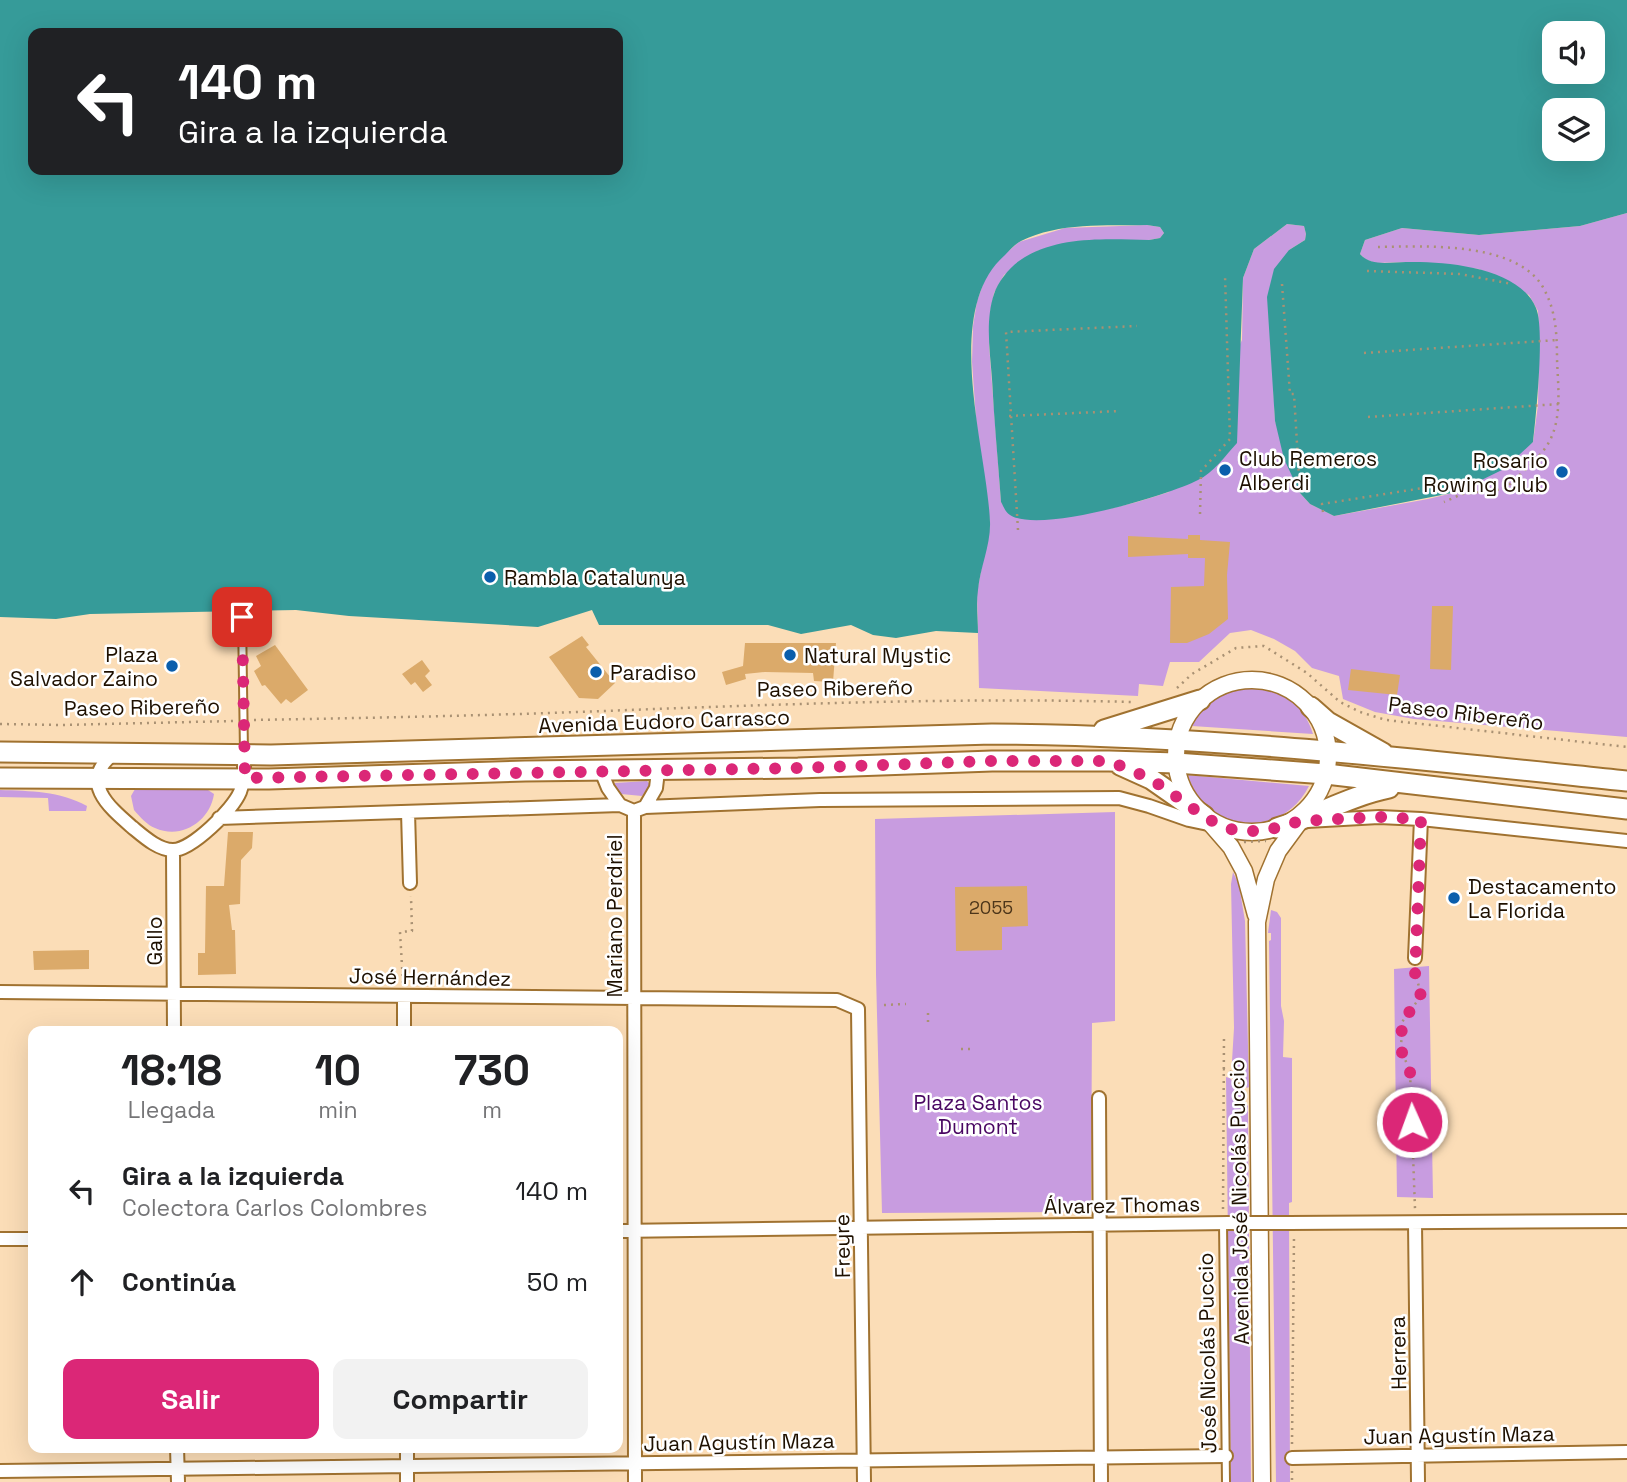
<!DOCTYPE html>
<html lang="es">
<head>
<meta charset="utf-8">
<style>
	:root { --surface:#fff; --page:#f2f2f2; --text:#202124; --muted:#757577; --accent:#db2777 }
	body { margin:0; font-family:"Space Grotesk",sans-serif; background:var(--page); color:var(--text); height:100vh; display:flex; flex-direction:column; font-size:26px; white-space:nowrap }
	* { box-sizing:border-box; margin:0 }
	p { font-size:23px; color:var(--muted) }
	.icon { flex:none; width:38px; height:38px; fill:none; stroke:currentColor; stroke-width:2; stroke-linecap:round; stroke-linejoin:round }
	.map { position:relative; flex:1; overflow:hidden }
	.drawer { position:absolute; left:28px; top:1026px; width:595px; height:427px; display:flex; flex-direction:column; background:var(--surface); border-radius:14px; box-shadow:0 7px 28px #0002 }
	.drawer>* { flex:none }
	.hud { position:absolute; left:28px; top:28px; width:595px; height:147px; border-radius:14px; box-shadow:0 7px 28px #0002; background:#202124; color:#fff; overflow:hidden }
	.tools { position:absolute; left:1542px; top:21px; display:grid; gap:14px }
	.tools a { display:grid; place-items:center; width:63px; height:63px; border-radius:14px; background:var(--surface); box-shadow:0 7px 28px #0002; font-size:35px }
	.pin { position:absolute; display:grid; place-items:center; width:60px; height:60px; color:#fff; margin:-30px; border-radius:14px; box-shadow:0 4px 10px #0006 }
	.me { position:absolute; width:77px; margin:-38px; rotate:358deg; stroke-linejoin:round; filter:drop-shadow(0 0 5px #0008) }
	.turn { display:flex; align-items:center; gap:24px; height:147px; padding:0 35px; font-size:32px }
	.turn .icon { width:91px; height:91px; stroke-width:2.5 }
	.turn b { display:block; font-size:49px; line-height:60px }
	.eta { display:flex; justify-content:space-evenly; align-items:center; height:119px; text-align:center }
	.eta b { font-size:42px; font-weight:700; line-height:49px }
	.primary-button { display:flex; gap:14px; margin-top:auto; padding:14px 35px }
	.primary-button a { flex:1; height:80px; border-radius:14px; background:var(--accent); color:#fff; font-size:28px; font-weight:700; line-height:80px; text-align:center }
	.primary-button a+a { background:var(--page); color:var(--text) }
	ul { padding:0; list-style:none }
	li { display:flex; align-items:center; gap:21px; height:91px; padding:0 35px }
	li div { flex:1 }
	li b { display:block; font-size:26px }
	li em { font-style:normal }
	.map>svg:first-child { display:block }
	.green { fill:#c89ce0 }
	.water { fill:#369b99; fill-rule:evenodd }
	.building { fill:#dbaa6a }
	.lines { fill:none; stroke-linecap:round; stroke-linejoin:round }
	.service-casing { stroke:#a07230; stroke-width:10 }
	.minor-casing { stroke:#a07230; stroke-width:16 }
	.tertiary-casing { stroke:#a07230; stroke-width:19 }
	.secondary-casing { stroke:#a07230; stroke-width:23 }
	.path { stroke:#a99173; stroke-width:2.5; stroke-dasharray:2 5; stroke-linecap:butt }
	.service { stroke:#fff; stroke-width:6 }
	.minor { stroke:#fff; stroke-width:12 }
	.tertiary { stroke:#fff; stroke-width:16 }
	.secondary { stroke:#fff; stroke-width:19 }
	.minor-bridge-casing { stroke:#a07230; stroke-width:16; stroke-linecap:butt }
	.minor-bridge { stroke:#fff; stroke-width:12 }
	.route { stroke:#db2777; stroke-width:12; stroke-dasharray:0 21.6 }
	.poi-dot { fill:#0a5eac; stroke:#fff; stroke-width:2.5 }
	.labels { text-anchor:middle; dominant-baseline:central; stroke-width:5; stroke-linejoin:round; paint-order:stroke }
	.number-label { font-size:18px; fill:#4d361a }
	.poi-label { font-size:21px; fill:#1e1000; stroke:#fff; text-anchor:start }
	.street-label { font-size:21px; fill:#1e1000; stroke:#fff }
	.park-label { font-size:21px; fill:#490662; stroke:#fff }
</style>
</head>
<body>
<div class="map">
<svg width="1627" height="1482" viewBox="0 0 1627 1482">
	<rect width="100%" height="100%" fill="#fbddb7"/>
	<path class="green" d="M1627,213V737L1414,719L1375,712L1343,699L1339,676L1312,668L1295,651L1274,639L1251,630L1230,633L1199,662H1170L1163,686L1139,684L1138,696L979,688L977,592L990,524L977,433L972,362L973,326L977,301L985,279L996,262L1019,242L1065,228L1147,225L1160,227L1164,233L1160,238L1149,240L1071,242L1037,251L1004,275L994,293L990,314L989,344L1001,502L1017,518C1070,519 1119,509 1169,492L1242,340L1243,278L1254,249L1287,224L1304,226L1306,234L1305,240L1289,250L1273,381L1275,421L1300,493L1310,504L1334,516L1428,499L1457,492L1467,487L1533,442L1538,405L1539,340L1538,311L1529,295L1479,269L1415,262L1375,263L1365,259L1360,254L1365,240L1402,228L1479,235L1580,226Z
		M1259,687C1286,693 1305,707 1313,734L1192,726C1207,700 1228,685 1259,687Z
		M1188,775L1309,786C1281,841 1205,835 1188,775Z
		M647,781L650,784L642,796L621,794L614,786L615,783Z
		M135,789L208,790L214,794C210,821 182,840 155,828C147,825 140,817 134,810L131,796Z
		M0,790C31,791 59,791 87,806L86,811H49L48,798L0,797Z
		M1115,812V1021L1092,1023L1091,1206L1084,1212L882,1213L876,974L875,819Z
		M1233,872L1239,885L1245,921L1249,1087L1247,1088L1233,1069L1232,1061L1234,1028L1231,884Z
		M1271,910L1277,912L1281,918V1006L1284,1021L1283,1057L1292,1058V1202L1289,1203L1290,1482H1276L1269,941L1271,940V933H1268Z
		M1429,966L1433,1198L1397,1197L1394,969Z
		M1226,1077L1230,1078L1248,1106L1251,1482H1231Z"/>
	<path class="water" d="M0,0H1627V213L1580,226L1479,235L1402,228L1365,240L1360,254C1371,267 1391,262 1406,262C1445,261 1519,267 1536,308C1545,328 1536,417 1533,442L1504,469L1457,492L1334,516L1310,504L1300,493L1284,459L1275,421L1267,297L1274,269L1289,250L1305,240L1306,234L1304,226L1287,224L1254,249L1243,278L1237,443C1226,455 1213,473 1198,480C1167,496 1039,534 1010,515C1005,512 1004,507 1001,502C998,461 994,420 992,379C990,352 985,321 994,294C998,282 1009,268 1019,261C1055,235 1108,239 1149,240L1160,238L1164,233L1160,227L1147,225C1106,226 1059,222 1021,241C1015,244 1010,250 1005,255C941,311 987,448 990,522C991,544 980,568 978,590C976,604 978,619 978,633L936,631L896,638L873,635L851,625L801,634L768,625H599L592,610L538,627L349,616L296,610L90,614L56,619L0,617ZM33,33H618V170H33ZM1554,33H1592V72H1554ZM1554,110H1592V149H1554Z"/>
	<path class="building" d="M1188,535H1200V540L1230,542L1227,575L1228,619L1209,634L1187,643H1170L1171,587L1204,586L1205,558H1188V554L1128,557V536L1188,539Z
		M1432,606H1453L1451,670L1430,669Z
		M582,636L589,645L586,647L615,683L598,699L579,698L549,657Z
		M745,643H836L833,682L814,681L813,673L765,672L745,674L746,679L726,685L722,672L743,666Z
		M275,645L308,690L291,703L286,699L281,704L265,685L262,686L254,671L261,666L256,656Z
		M422,660L430,671L425,676L432,685L423,692L415,682L411,685L402,674Z
		M1351,669L1400,675L1397,695L1348,690Z
		M228,832H253L252,848L241,860L240,904L229,905L232,930H235L236,974L198,975V953H205L206,886H224Z
		M1027,886L1028,926L1002,927V950L956,951L955,887Z
		M89,950V969L34,970L33,951Z"/>
	<g class="lines">
		<defs>
			<path id="service" d="M242,617L244,753
				M1223,1223L1226,1482"/>
			<path id="minor" d="M113,754C79,782 109,807 132,827C143,836 158,850 173,850C192,850 233,809 240,792C245,779 244,769 244,755
				M601,771L608,788L620,805
				M645,807L656,788L658,771
				M634,811L635,1482
				M408,812L410,883
				M219,818L620,805L634,811L645,807L820,800L1119,798L1149,806L1189,820L1227,828
				M1307,821L1379,817L1421,819L1627,841
				M173,850L174,1031
				M1415,958L1421,819
				M0,992L837,1000L858,1009L864,1482
				M404,996V1031
				M1099,1098L1101,1482
				M1289,1223L1627,1221
				M1415,1223L1418,1482
				M618,1231L1229,1223
				M0,1239H33
				M177,1447L178,1482
				M407,1447V1482
				M1292,1458L1627,1452
				M0,1471L1226,1456"/>
			<path id="tertiary" d="M1176 756a76 76 0 1 1 152 0a76 76 0 1 1-152 0Z
				M1211,824L1231,847L1244,871L1256,915
				M1262,1482L1257,922L1266,879L1278,851L1303,817"/>
			<path id="secondary" d="M1311,707L1328,722L1383,753
				M1104,730L1200,700
				M0,752L271,755L992,734C1204,735 1415,759 1627,781
				M1120,765L1151,779L1204,816
				M0,778L269,779L525,771L798,768L992,761H1109L1176,763L1326,774L1627,809
				M1277,828C1316,816 1350,796 1389,788"/>
		</defs>
		<use href="#service" class="service-casing"/>
		<use href="#minor" class="minor-casing"/>
		<use href="#tertiary" class="tertiary-casing"/>
		<use href="#secondary" class="secondary-casing"/>
		<path class="path" d="M1378,247C1425,246 1521,241 1545,291C1556,312 1557,336 1557,359C1558,388 1563,422 1546,447C1535,463 1518,475 1505,489L1462,494L1444,502
			M1367,271L1460,274L1512,284
			M1282,284L1290,394H1294L1300,493
			M1364,353L1557,340
			M1009,416L1120,411
			M1368,417L1559,404
			M1323,512L1322,504L1423,488
			M1200,514L1201,471L1230,439L1225,275
			M1018,530L1006,332L1137,326
			M1177,688L1192,674L1236,648L1264,646L1307,673L1340,702L1360,712L1386,720L1627,747
			M254,720C361,718 469,716 577,712C762,705 947,697 1132,702
			M0,724L62,725L233,721
			M1244,842L1266,841
			M1415,970L1421,996L1402,1022L1401,1050L1410,1071L1415,1209
			M403,983L400,932L412,931L411,896
			M884,1005L906,1004
			M928,1013V1025
			M961,1049H972
			M1223,1069L1231,1072L1242,1088
			M1223,1209L1224,1035
			M1292,1444L1294,1237
			M1292,1471V1482"/>
		<use href="#service" class="service"/>
		<use href="#minor" class="minor"/>
		<use href="#tertiary" class="tertiary"/>
		<use href="#secondary" class="secondary"/>
		<defs>
			<path id="minor-bridge" d="M1229,1223H1289"/>
		</defs>
		<use href="#minor-bridge" class="minor-bridge-casing"/>
		<use href="#minor-bridge" class="minor-bridge"/>
	</g>
	<g class="lines">
		<path class="route" d="M242,617L245,778L798,768L992,761H1109L1151,779L1208,819L1227,828L1239,831H1265L1300,821L1379,817L1421,819L1415,976L1421,996L1402,1022L1401,1050L1410,1071L1412,1122"/>
	</g>
	<g class="poi-dot">
		<circle cx="1225" cy="470" r="7"/>
		<circle cx="1562" cy="472" r="7"/>
		<circle cx="490" cy="577" r="7"/>
		<circle cx="790" cy="655" r="7"/>
		<circle cx="172" cy="666" r="7"/>
		<circle cx="596" cy="672" r="7"/>
		<circle cx="1454" cy="898" r="7"/>
	</g>
	<g class="labels">
		<g class="number-label">
			<text x="991" y="907">2055</text>
		</g>
		<g class="poi-label">
			<text x="1239" y="458">Club Remeros<tspan x="1239" dy="24">Alberdi</tspan></text>
			<text x="1548" y="460" text-anchor="end">Rosario<tspan x="1548" dy="24">Rowing Club</tspan></text>
			<text x="504" y="577">Rambla Catalunya</text>
			<text x="158" y="654" text-anchor="end">Plaza<tspan x="158" dy="24">Salvador Zaino</tspan></text>
			<text x="804" y="655">Natural Mystic</text>
			<text x="610" y="672">Paradiso</text>
			<text x="1468" y="886">Destacamento<tspan x="1468" dy="24">La Florida</tspan></text>
		</g>
		<g class="street-label">
			<text transform="translate(835 688) rotate(-1)">Paseo Ribereño</text>
			<text transform="translate(142 707) rotate(-1)">Paseo Ribereño</text>
			<text transform="translate(1466 713) rotate(7)">Paseo Ribereño</text>
			<text transform="translate(664 721) rotate(-2)">Avenida Eudoro Carrasco</text>
			<text transform="translate(614 916) rotate(-90)">Mariano Perdriel</text>
			<text transform="translate(154 941) rotate(-90)">Gallo</text>
			<text transform="translate(430 977) rotate(1)">José Hernández</text>
			<text transform="translate(1239 1202) rotate(-91)">Avenida José Nicolás Puccio</text>
			<text transform="translate(1122 1205) rotate(-1)">Álvarez Thomas</text>
			<text transform="translate(842 1246) rotate(-91)">Freyre</text>
			<text transform="translate(1207 1353) rotate(-91)">José Nicolás Puccio</text>
			<text transform="translate(1398 1353) rotate(-91)">Herrera</text>
			<text transform="translate(1459 1435) rotate(-1)">Juan Agustín Maza</text>
			<text transform="translate(739 1442) rotate(-1)">Juan Agustín Maza</text>
		</g>
		<g class="park-label">
			<text x="978" y="1102">Plaza Santos<tspan x="978" dy="24">Dumont</tspan></text>
		</g>
	</g>
</svg>
<div class="tools">
<a><svg class="icon" aria-label="sound" viewBox="0 0 24 24"><path d="M4 9h4l5-4v14l-5-4H4zM17 9q2 3 0 6"/></svg></a>
<a><svg class="icon" aria-label="layers" viewBox="0 0 24 24"><path d="M12 4l9 5-9 5-9-5zM3 14l9 5 9-5"/></svg></a>
</div>
<div class="pin" style="left:242px;top:617px;background:#d93025"><svg class="icon" aria-label="arrive" viewBox="0 0 24 24"><path d="M6 21V4h12l-3 4 3 4H6"/></svg></div>
<svg class="me" style="left:1412px;top:1122px" viewBox="-20 -20 40 40"><circle r="17" fill="#db2777" stroke="#fff" stroke-width="3"/><path d="M0-11L8 9 0 5-8 9z" fill="#fff"/></svg>
<div class="hud">
<div class="turn"><svg class="icon" aria-label="left" viewBox="0 0 24 24"><path d="M17 20v-9H6M10 6l-5 5 5 5"/></svg><div><b>140 m</b>Gira a la izquierda</div></div>
</div>
<section class="drawer">
<div class="eta">
<div><b>18:18</b><p>Llegada</p></div>
<div><b>10</b><p>min</p></div>
<div><b>730</b><p>m</p></div>
</div>
<ul>
<li><svg class="icon" aria-label="left" viewBox="0 0 24 24"><path d="M17 20v-9H6M10 6l-5 5 5 5"/></svg><div><b>Gira a la izquierda</b><p>Colectora Carlos Colombres</p></div><em>140 m</em></li>
<li><svg class="icon" aria-label="ahead" viewBox="0 0 24 24"><path d="M12 20V5M6 11l6-6 6 6"/></svg><div><b>Continúa</b></div><em>50 m</em></li>
</ul>
<div class="primary-button"><a>Salir</a><a>Compartir</a></div>
</section>
</div>
</body>
</html>
